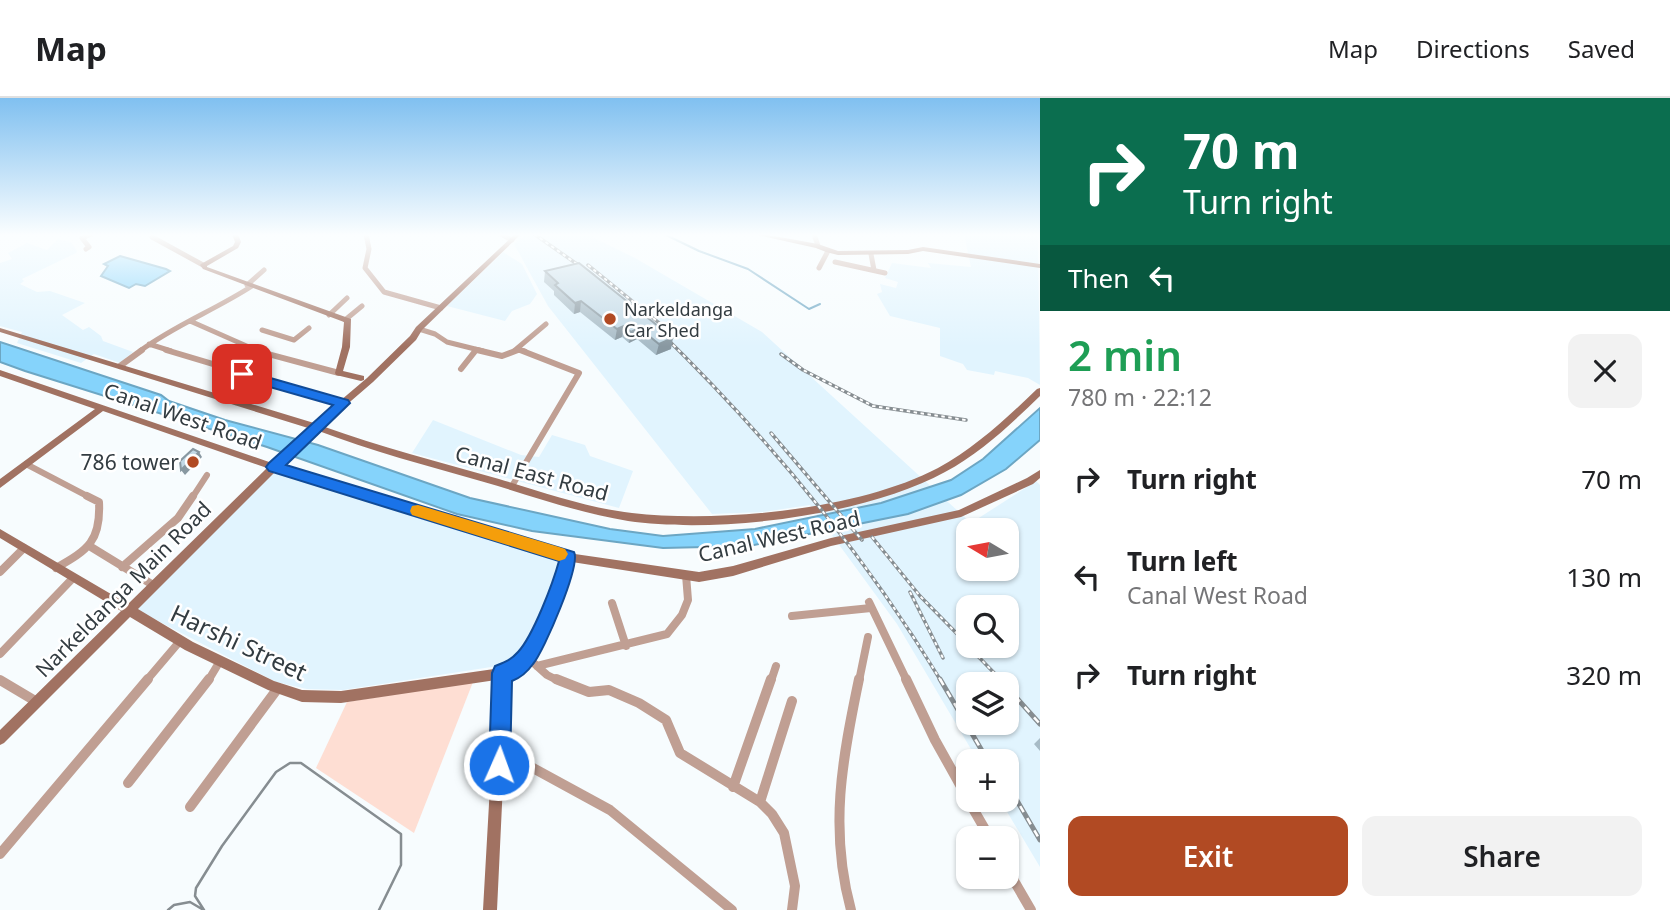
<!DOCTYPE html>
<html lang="en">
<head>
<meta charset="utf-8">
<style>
	:root { --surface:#fff; --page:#f2f2f2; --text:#202124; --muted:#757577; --line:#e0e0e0; --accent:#b14a23 }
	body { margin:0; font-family:"Noto Sans",sans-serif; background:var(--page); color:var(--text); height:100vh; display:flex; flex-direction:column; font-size:26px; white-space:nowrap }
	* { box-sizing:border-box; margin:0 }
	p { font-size:23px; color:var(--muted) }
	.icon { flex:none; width:38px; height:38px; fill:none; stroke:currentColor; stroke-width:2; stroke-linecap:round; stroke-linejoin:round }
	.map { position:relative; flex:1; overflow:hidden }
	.details { display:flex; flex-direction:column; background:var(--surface); width:630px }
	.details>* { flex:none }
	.hud { background:#0b6e4f; color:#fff; overflow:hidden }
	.needle { width:46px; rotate:280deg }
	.buttons { position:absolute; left:956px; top:420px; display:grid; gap:14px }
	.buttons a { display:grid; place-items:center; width:63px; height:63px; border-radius:14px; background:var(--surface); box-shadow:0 2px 5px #0004; font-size:35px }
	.pin { position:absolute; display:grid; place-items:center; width:60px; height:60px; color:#fff; margin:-30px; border-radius:14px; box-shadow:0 4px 10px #0006 }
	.me { position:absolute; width:77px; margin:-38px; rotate:2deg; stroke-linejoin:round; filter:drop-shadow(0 0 5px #0008) }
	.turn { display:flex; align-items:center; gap:24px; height:147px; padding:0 28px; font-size:32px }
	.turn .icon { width:91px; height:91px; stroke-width:2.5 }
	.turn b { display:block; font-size:49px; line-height:60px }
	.then { display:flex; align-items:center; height:66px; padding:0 28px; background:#0003; gap:14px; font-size:26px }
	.round { display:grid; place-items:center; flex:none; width:74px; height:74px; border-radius:14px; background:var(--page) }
	.headline { display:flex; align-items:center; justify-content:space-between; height:119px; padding:0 28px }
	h1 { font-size:42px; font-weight:600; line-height:52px; color:#1e9e55 }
	.cta { display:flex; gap:14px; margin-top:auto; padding:14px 28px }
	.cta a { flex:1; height:80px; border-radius:14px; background:var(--accent); color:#fff; font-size:28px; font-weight:600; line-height:80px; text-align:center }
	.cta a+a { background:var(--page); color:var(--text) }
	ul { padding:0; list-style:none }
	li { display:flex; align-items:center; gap:21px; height:98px; padding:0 28px }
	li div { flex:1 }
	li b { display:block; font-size:26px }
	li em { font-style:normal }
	header { display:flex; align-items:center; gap:42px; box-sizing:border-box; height:98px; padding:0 35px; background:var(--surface); border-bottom:2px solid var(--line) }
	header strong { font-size:33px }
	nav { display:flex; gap:38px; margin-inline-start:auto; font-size:24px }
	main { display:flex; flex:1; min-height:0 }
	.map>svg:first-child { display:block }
	.built { fill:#e1f4fe; fill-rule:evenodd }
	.green { fill:#feded3 }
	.water { fill:#85d3fb; stroke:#6ca6c3; stroke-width:2 }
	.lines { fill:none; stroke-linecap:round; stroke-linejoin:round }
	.stream { stroke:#6ca6c3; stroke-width:2 }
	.street-far3 { stroke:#c09f93; stroke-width:5 }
	.street-far2 { stroke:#c09f93; stroke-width:6 }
	.street-far1 { stroke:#c09f93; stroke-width:8 }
	.street { stroke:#c09f93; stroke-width:10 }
	.secondary { fill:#a17262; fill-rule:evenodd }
	.tram { stroke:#868d91; stroke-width:2.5 }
	.rail-far1-casing { stroke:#868d91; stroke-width:3.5 }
	.rail-casing { stroke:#868d91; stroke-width:5 }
	.rail-far1 { stroke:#fff; stroke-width:2; stroke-dasharray:3.5; stroke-linecap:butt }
	.rail { stroke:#fff; stroke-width:2.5; stroke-dasharray:7; stroke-linecap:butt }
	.wall { fill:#a7bbc6 }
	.shaded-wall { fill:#8898a1 }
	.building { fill:#c2d9e6; stroke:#8898a1; stroke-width:2 }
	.route { fill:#1a73e8; stroke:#114b97; stroke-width:2 }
	.slow { fill:#f59e0b }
	.poi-dot { fill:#b14a23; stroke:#fff; stroke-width:2.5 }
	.labels { text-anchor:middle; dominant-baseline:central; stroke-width:5; stroke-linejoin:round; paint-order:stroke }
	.far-poi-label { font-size:18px; fill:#333c41; stroke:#fff; text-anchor:start }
	.street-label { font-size:21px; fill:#333c41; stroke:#fff }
	.poi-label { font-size:21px; fill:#333c41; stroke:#fff; text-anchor:end }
	.near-street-label { font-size:24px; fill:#333c41; stroke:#fff }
</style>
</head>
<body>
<header>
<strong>Map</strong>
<nav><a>Map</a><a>Directions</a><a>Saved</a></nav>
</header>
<main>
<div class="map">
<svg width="1040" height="812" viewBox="0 0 1040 812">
	<rect width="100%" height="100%" fill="#f7fcfe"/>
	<path class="built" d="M526,136H586L635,160L762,234L971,425L1036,383L1040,387V769L1000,702H1006V663H978L897,526L810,407L763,414L712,416L548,208L514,146ZM968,432H1006V471H968ZM968,509H1006V548H968ZM968,586H1006V625H968Z
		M964,136L1038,139L1040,287L1028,280L995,273L994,277L967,272L963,266L940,258V230L890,218L877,196L882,194L880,186L896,190L898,184L885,180L892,165L931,170L928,165L971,169Z
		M58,141L71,144L77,153L76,155L22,181L24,183L20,186L37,194L50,193L85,205L62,217L83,232L89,229L101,238L103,243L133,254L120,265L94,256L81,265L17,245L22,234L0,228V165L12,161L8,155L27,145L47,152Z
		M503,154L522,166L537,196L530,206L512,213L505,223L447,208Z
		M433,322L521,357L539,359L552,337L585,347L590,358L633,373L619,410L412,355Z
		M274,372L563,460L559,482L520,560L504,567L343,592L307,591L276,584L135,511Z"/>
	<path class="green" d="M473,584L414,735L316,670L347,604Z"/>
	<path class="water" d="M120,158L166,171L170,173L145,188L136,186L129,190L101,178L108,168L104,166Z
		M0,244L161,297L169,303L225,322L318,347L470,400L610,431L663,438L755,431L881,405L951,382L983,361L1040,310V342L1006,371L961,397L908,416L749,448L663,450L532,433L457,416L267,349L25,273L0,264Z"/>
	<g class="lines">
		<path class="stream" d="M664,136L699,153L748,171L809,211L820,206"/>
		<path class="street-far3" d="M366,136L369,151L365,170L384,194L441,210
			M501,136L512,142
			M814,136L818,148
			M152,139L203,167
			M86,151L89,149L82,140L91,136
			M871,156L874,172
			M835,164L885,175
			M819,170L828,153
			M247,187L264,172
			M329,217L347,200
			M345,222L362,208
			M190,223L258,253
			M419,231L435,236L447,244L483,253
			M262,232L294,242L309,230
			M149,246L171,253
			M519,251L525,253
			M140,253C175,227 215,212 252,188
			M514,253L546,226"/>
		<path class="street-far2" d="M166,252L343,305
			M253,252L339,275
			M477,252L502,258L518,252
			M120,268L142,252
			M461,271L476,252
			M26,366L91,400
			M512,388L579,275L520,252
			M192,400L207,377"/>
		<path class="street-far1" d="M91,449L153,487
			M122,469L178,420L193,398
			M56,470C88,452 101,443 99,404L87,398
			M0,474L24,450
			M869,504L907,583
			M612,505L626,548
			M792,518L871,510
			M0,556L73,480
			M527,559L547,577L559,583
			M537,568L667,536L682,517L688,502L686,477
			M146,583L180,543
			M208,583L220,563
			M771,583L776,568
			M859,583L868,539"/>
		<path class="street" d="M556,581L589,594L609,592L639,605L666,622L680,655L760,704L772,716L784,735L795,788L792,812
			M906,581L935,642L968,701
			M0,582L37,604
			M500,652L610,712L732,812
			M128,685L209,581
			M733,689L771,581
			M968,702L990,740
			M760,704L792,603
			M190,709L278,590
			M0,756L148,581
			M1006,769L1031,812
			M851,812C829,731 842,662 859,581"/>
		<path class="secondary" d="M232,136H238L241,144L238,150L207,168V169L351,221L350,249L343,273L364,278V282L361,283L336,277L335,275L342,249L344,224L203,171L200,167L201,166L233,148L235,144Z
			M515,136H521L422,232L416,242L373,284L322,328C380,349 439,364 499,381C543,394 587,410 632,415C721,425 858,412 938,370C975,350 1007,320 1037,291L1040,290V298C1011,326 981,355 945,374C865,418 717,436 628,423C579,415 532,398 484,384C428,368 371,353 316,332L281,368L568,455L699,474L733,468L831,440L959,412L1027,380L1040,372V380L1033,386L961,419L831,448L733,478L699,484L572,464C565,492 538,573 508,580L497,812H483L496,582L341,605L302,604L268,592L185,552L130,519L4,645L0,647V632L121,513L0,440V431L128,506L267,370L103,313L0,390V381L95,311L0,278V272L272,365L308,330L0,234V230L314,325L367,280L410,238L416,229ZM276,373L562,462C552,501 537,539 508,569L341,593L302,592L274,583L193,544L138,511Z
			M753,136H763L818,146L838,153L908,152L923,149L1040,166V170L923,153L908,156L838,157L826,154L816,150Z"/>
		<path class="tram" d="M168,812L174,807L190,804L202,811
			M204,812L195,798L196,790L222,748L276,674L290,665H301L401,736V767L379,812"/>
		<defs>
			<path id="rail-far1" d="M534,136L594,178
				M588,167L669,233
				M658,232C766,337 863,454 941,583
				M781,256L803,272L873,308L966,322
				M771,335L862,442
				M872,439L920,498L968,547
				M910,494L943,560
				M968,548L1002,583"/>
			<path id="rail" d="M940,581L988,663
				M1000,581L1005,586
				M1006,588L1040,626
				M1006,684L1040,742"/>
		</defs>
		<use href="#rail-far1" class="rail-far1-casing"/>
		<use href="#rail" class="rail-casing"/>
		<use href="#rail-far1" class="rail-far1"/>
		<use href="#rail" class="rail"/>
	</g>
	<path class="wall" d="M579,165L671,251L656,257L637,241L629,245L622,239L615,242L580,214L574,216L554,197V193L544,184L545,173Z
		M1040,640V653L1034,646Z"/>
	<path class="shaded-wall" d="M581,203L580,214L574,216L575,205Z
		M624,228L622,239L615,242L617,231Z
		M639,230L637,241L629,245L631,234Z
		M673,240L671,251L656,257L659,246Z
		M199,354L202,359L185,377L181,372Z"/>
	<path class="building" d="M579,165L673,240L659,246L639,230L631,234L624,228L617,231L581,203L575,205L555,187L558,185L545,173Z
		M193,351L199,354L181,372L180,363Z"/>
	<linearGradient id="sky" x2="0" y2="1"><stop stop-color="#80c0f0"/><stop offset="0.55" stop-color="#fbfeff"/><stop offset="1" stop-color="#fbfeff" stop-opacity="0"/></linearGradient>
	<rect width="1040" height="249" fill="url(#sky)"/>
	<path class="route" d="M242,272L348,302L350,305L286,367L574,454C581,467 544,553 533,566C528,573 520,580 512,583L510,667L507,674L499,677L492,674L489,667L492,575L495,568C505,564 511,562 518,554C533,538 553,485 559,463L269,373L266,369L269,365L333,307L238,280L236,276Z"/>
	<path class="slow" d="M418,407L559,449L565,451L568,456L565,461L559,463L412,417L410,413L412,408Z"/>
	<g class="poi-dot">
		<circle cx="610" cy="221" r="7"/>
		<circle cx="193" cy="364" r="7"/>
	</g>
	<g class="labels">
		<g class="far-poi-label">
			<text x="624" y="211">Narkeldanga<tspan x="624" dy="21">Car Shed</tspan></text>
		</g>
		<g class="street-label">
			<text transform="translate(183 318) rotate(19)">Canal West Road</text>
			<text transform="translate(532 375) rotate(15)">Canal East Road</text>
			<text transform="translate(779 438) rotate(-13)">Canal West Road</text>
			<text transform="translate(123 491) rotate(-45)">Narkeldanga Main Road</text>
		</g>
		<g class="poi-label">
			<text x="179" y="364">786 tower</text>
		</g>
		<g class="near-street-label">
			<text transform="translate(239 544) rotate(25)">Harshi Street</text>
		</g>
	</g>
</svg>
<div class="buttons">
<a><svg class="needle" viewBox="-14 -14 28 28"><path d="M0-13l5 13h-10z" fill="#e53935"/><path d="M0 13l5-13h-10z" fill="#757577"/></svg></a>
<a><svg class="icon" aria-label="search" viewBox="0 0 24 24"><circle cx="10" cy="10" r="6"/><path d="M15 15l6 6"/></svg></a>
<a><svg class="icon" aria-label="layers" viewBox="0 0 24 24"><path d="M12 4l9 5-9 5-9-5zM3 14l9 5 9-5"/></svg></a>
<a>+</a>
<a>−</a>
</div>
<div class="pin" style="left:242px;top:276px;background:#d93025"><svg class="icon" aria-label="arrive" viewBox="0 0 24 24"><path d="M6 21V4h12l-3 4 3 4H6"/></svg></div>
<svg class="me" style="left:499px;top:667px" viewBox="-20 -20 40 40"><circle r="17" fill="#1a73e8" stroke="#fff" stroke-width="3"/><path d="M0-11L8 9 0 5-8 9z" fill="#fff"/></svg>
</div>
<section class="details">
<div class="hud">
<div class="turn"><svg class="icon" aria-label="right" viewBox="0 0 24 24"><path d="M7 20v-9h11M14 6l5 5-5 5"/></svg><div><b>70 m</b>Turn right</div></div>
<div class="then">Then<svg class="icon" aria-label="left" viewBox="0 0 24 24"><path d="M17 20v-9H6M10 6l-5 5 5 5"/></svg></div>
</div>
<div class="headline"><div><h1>2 min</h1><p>780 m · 22:12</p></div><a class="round"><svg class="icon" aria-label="close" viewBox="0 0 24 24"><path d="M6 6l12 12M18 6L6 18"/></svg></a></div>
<ul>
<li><svg class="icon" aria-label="right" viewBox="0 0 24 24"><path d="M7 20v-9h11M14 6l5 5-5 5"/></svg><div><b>Turn right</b></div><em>70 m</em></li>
<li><svg class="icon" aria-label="left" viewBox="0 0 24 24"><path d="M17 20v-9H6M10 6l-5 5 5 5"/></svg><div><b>Turn left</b><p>Canal West Road</p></div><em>130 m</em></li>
<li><svg class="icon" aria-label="right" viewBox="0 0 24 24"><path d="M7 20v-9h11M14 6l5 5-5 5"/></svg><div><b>Turn right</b></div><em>320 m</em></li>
</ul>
<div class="cta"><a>Exit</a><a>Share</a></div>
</section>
</main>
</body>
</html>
